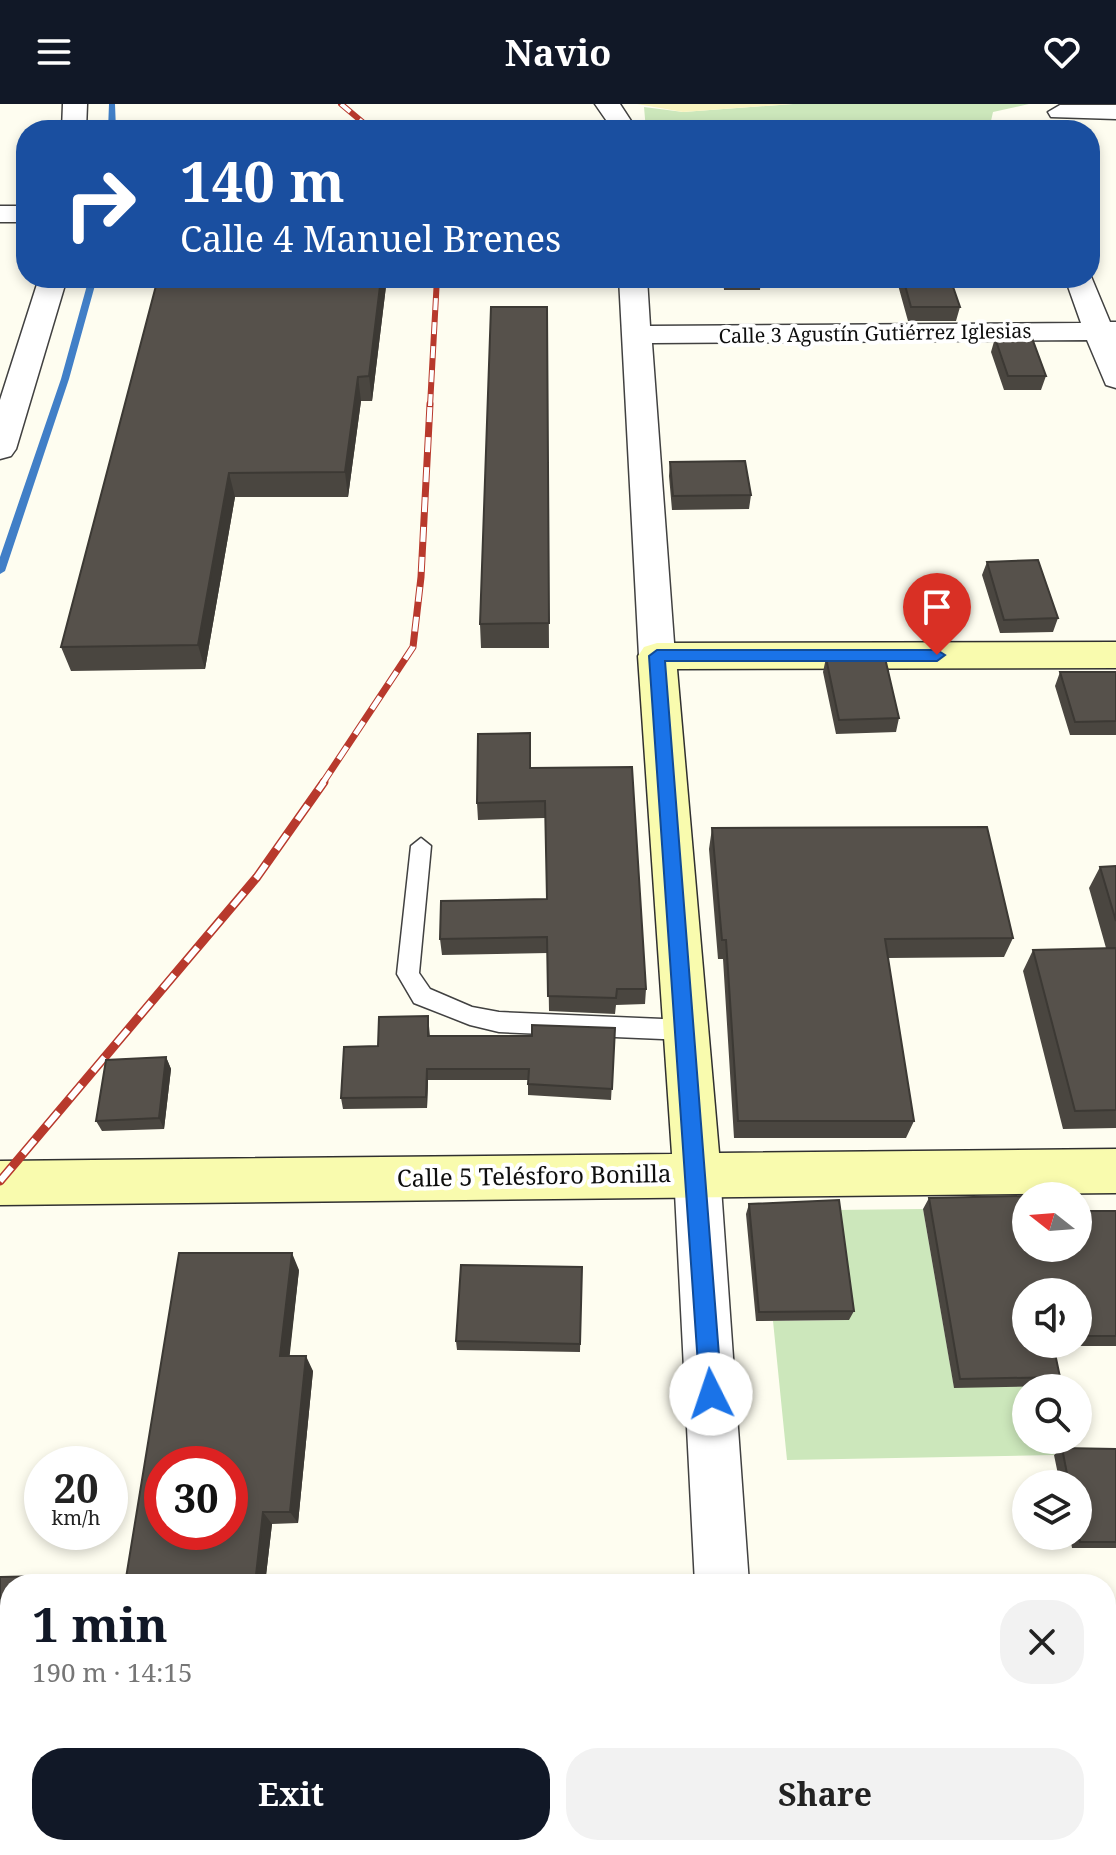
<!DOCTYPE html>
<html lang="en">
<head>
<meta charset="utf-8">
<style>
	:root { --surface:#fff; --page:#f2f2f2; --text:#222; --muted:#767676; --accent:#111827 }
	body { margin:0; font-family:"Noto Serif",serif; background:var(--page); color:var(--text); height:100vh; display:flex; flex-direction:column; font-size:30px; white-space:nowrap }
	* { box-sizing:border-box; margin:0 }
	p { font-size:26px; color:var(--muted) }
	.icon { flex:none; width:44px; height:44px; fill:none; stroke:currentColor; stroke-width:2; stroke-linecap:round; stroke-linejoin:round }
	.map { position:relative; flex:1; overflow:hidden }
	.side { position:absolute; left:0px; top:1470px; width:1116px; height:282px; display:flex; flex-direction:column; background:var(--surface); border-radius:32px 32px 0 0; box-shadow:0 4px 12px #0003 }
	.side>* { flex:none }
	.top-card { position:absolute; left:16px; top:16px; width:1084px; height:168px; border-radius:32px; box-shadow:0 4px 12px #0003; background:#1a4fa0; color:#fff; overflow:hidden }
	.needle { width:52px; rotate:287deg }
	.tools { position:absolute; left:1012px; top:1078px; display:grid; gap:16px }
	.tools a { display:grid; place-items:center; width:80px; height:80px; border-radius:50%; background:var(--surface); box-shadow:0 4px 12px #0003; font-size:40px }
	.speed { position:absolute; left:24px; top:1342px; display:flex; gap:16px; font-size:40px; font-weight:700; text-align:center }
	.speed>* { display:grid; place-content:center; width:104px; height:104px; border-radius:50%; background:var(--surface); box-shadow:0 4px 12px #0003; line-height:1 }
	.speed small { font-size:20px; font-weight:400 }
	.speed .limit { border:12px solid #d22; background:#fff; color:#111 }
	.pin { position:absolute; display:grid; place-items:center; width:68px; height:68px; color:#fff; margin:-82px -34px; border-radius:50% 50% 50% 0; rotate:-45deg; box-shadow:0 0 8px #0007 }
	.pin .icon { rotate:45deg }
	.me { position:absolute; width:88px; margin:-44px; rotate:356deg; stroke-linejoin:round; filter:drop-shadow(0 0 6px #0008) }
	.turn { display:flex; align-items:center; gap:28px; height:168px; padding:0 32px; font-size:36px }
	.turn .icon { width:104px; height:104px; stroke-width:2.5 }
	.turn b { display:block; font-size:56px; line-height:68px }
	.round { display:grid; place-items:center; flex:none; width:84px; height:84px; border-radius:32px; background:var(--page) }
	.overview { display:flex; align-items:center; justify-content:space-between; height:136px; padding:0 32px }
	h1 { font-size:48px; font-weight:700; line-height:60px; color:var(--accent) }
	.primary-button { display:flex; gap:16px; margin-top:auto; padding:16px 32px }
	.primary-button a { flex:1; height:92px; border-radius:32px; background:var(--accent); color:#fff; font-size:32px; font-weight:700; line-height:92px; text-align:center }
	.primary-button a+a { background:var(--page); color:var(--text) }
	header { display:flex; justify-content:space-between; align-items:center; height:104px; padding:0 32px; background:var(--accent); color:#fff; font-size:36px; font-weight:700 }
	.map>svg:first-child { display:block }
	.green { fill:#cce7bb }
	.sand { fill:#f8f3bf }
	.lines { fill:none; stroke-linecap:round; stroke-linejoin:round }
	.stream { fill:#417fc7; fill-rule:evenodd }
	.lane-casing { stroke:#414141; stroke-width:3 }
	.street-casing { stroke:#414141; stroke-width:3 }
	.secondary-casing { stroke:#303030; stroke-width:3 }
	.lane { fill:#fff; fill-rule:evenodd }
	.street { fill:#fff; fill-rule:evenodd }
	.secondary { fill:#f9fbae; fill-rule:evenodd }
	.rail-far2-casing { stroke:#b8392c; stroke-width:6 }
	.rail-far1-casing { stroke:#b8392c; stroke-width:7 }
	.rail-casing { stroke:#b8392c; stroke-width:9 }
	.rail-far2 { stroke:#fff; stroke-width:4; stroke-dasharray:12; stroke-linecap:butt }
	.rail-far1 { stroke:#fff; stroke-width:5; stroke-dasharray:15; stroke-linecap:butt }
	.rail { stroke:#fff; stroke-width:6; stroke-dasharray:18; stroke-linecap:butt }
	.wall { fill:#4a4640; fill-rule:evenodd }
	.shaded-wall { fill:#3c3934 }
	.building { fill:#56514b; stroke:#3c3934; stroke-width:2; fill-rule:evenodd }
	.route { fill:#1a73e8; stroke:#114b97; stroke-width:2 }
	.labels { text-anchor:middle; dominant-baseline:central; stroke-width:8; stroke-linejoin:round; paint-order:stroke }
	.far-street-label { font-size:20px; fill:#0e0e0e; stroke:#fff }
	.street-label { font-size:24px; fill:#0e0e0e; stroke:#fff }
</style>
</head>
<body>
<header><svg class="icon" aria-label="menu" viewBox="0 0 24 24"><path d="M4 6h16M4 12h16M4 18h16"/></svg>Navio<svg class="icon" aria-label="heart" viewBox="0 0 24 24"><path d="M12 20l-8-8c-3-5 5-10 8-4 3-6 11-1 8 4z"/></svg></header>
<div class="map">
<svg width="1116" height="1751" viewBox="0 0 1116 1751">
	<rect width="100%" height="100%" fill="#fefdf0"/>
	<path class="green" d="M793,0H1029L993,8L991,17L994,26H646L644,3L683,8Z
		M923,1105L954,1283L1040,1282L1026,1284V1336H1051L1054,1351L787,1356L773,1217L849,1216L835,1106Z"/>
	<path class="sand" d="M637,0H793L683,8Z"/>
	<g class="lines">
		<path class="stream" d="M109,0H115L116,26H108Z
			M89,174H97L69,275L5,467L0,470V453L61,275Z"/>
		<defs>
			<path id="lane" d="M421,734L431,742L419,869L430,885L472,903L499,908L686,916L694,919L697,926L694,933L686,936L499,928L470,921L414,899L397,870L411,742Z"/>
			<path id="street" d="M63,0H87L86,26H62Z
				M595,0H620L637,26H613Z
				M1060,1H1116V15L1051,13L1048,8Z
				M0,102H26V118H0Z
				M1090,170L1110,218H1116V284L1106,281L1087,236L652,239L675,552L670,561L657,564L644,561L639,552L619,174H647L650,222L1081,219L1065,174H1090Z
				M39,174H67L16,345L11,352L0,355V296Z
				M697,1048L713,1054L720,1069L749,1480H695L674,1069L681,1054Z
				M708,1742H768V1751H708Z"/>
			<path id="secondary" d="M1116,538V564L677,565L719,1049L1116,1045V1089L0,1101V1057L672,1050L638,552L644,543L657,539Z"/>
		</defs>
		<use href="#lane" class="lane-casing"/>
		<use href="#street" class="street-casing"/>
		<use href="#secondary" class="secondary-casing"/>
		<use href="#lane" class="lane"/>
		<use href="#street" class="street"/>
		<use href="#secondary" class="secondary"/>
		<defs>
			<path id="rail-far2" d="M341,0L372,26
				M430,302L437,174"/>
			<path id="rail-far1" d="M322,680L413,543L421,473L430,300"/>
			<path id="rail" d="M0,1077L257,773L324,678"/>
		</defs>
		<use href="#rail-far2" class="rail-far2-casing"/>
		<use href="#rail-far1" class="rail-far1-casing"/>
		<use href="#rail" class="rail-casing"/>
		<use href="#rail-far2" class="rail-far2"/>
		<use href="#rail-far1" class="rail-far1"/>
		<use href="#rail" class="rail"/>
	</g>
	<path class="wall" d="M136,174H387L372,297H361L348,393H235L205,565L71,567L61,543L156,181L138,182Z
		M723,174H761L760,186H724Z
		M896,174H950L960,203L956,217H908Z
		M547,203L549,544H481L480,520Z
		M995,234L1046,272L1041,286H1004L991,248Z
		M670,358L751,391L749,405L672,406L669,372Z
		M987,458L1058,514L1053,528L1000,529L982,471Z
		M826,554L899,614L896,628L836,630L823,568Z
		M1060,568H1116V631H1070L1055,582Z
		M531,664L646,885L645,900L616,901L615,910L549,907L548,849L442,851L440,835L547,795L545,714L478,716L477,699Z
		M712,724L1013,834L1004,853L888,854L914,1017L906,1034H734L723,855H718L709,745Z
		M1116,762V1024L1063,1025L1023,867L1033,846L1106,844L1089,784L1100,763Z
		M428,912L430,932H532L615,924L611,996L528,991V976H428L427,1004L343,1005L341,994Z
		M166,953L171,965L164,1025L102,1027L96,1017Z
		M929,1094L1026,1106L1116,1107V1242H1053L1060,1273L1051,1282L954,1284L923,1105ZM1078,1188V1240H1026Z
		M749,1100L854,1207L849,1216L756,1217L746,1110Z
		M582,1163L580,1248L457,1246L456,1237Z
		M299,1166L289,1252L313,1267L298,1419L272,1420L265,1480H125Z
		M1062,1344L1116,1345V1444H1072L1070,1432H1078V1380H1060L1054,1351Z
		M0,1473L10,1480V1701H0Z"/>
	<path class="shaded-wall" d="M381,174H387L372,297L369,272Z
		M358,273L361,297L348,393L345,368Z
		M229,369L235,393L205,565L198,541Z
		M166,953L171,965L164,1025L159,1014Z
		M427,965L428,976L427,1004L426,993Z
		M292,1149L299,1166L288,1267L280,1252Z
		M306,1252L313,1267L298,1419L290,1408Z
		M263,1408L272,1420L265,1480H255Z
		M92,1471L105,1480H90Z"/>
	<path class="building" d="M158,174H381L369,272L358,273L345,368L229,369L198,541L61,543Z
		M725,174H761V178L725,179Z
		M903,174H950L960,203H911Z
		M491,203H547L549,519L480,520Z
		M995,234H1032L1046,272H1008Z
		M745,357L751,391L673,392L670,358Z
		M1038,456L1058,514L1004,516L987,458Z
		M826,554H885L899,614L839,616Z
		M1060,568H1116V617L1075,618Z
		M530,629V664L632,663L646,885H617L616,894L548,892L547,833L440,835L441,797L547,795L545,697L477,699L478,630Z
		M987,723L1013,834L885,835L914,1017H738L726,836H722L712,724Z
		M1116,762V817L1100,763Z
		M1116,844V1006L1075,1007L1033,846Z
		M428,912V932H532V921L615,924L612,985L528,980L529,965H427L426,993L341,994L344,943L378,942L379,913Z
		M166,953L159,1014L96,1017L106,956Z
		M1023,1092L1026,1106V1144H1078V1107H1116V1232H1078V1188H1026V1240H1053L1060,1273L960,1275L929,1094Z
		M839,1096L854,1207L759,1208L749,1100Z
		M179,1149H292L280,1252H306L290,1408H263L255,1480H125ZM162,1360H230V1428H162Z
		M461,1161L582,1163L580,1240L456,1237Z
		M1062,1344L1116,1345V1438H1080L1078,1426V1380H1069Z
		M92,1471L90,1480H10V1697L0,1698V1473Z
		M131,1742H689V1751H129Z"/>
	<path class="route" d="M657,546H937L945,551L937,557H665L722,1290L718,1298L711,1301L703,1298L700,1290L649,552Z"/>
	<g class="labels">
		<g class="far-street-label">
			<text transform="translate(875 229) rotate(-1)">Calle 3 Agustín Gutiérrez Iglesias</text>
		</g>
		<g class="street-label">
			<text transform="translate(534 1071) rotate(-1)">Calle 5 Telésforo Bonilla</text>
		</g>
	</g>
</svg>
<div class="tools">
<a><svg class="needle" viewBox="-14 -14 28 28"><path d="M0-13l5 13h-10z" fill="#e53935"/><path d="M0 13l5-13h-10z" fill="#767676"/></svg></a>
<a><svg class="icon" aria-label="sound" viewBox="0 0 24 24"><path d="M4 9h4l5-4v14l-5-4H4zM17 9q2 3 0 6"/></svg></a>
<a><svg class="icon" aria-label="search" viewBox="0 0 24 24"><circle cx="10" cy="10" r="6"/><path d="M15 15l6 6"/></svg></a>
<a><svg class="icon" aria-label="layers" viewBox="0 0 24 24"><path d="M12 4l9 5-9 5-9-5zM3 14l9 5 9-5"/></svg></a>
</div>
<div class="speed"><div>20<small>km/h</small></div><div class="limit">30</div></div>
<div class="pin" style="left:937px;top:551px;background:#d93025"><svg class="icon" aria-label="arrive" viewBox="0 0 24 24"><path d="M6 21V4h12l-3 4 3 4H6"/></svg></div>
<svg class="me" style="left:711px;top:1290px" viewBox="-20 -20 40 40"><circle r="19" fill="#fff"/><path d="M0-13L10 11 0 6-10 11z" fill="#1a73e8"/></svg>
<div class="top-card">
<div class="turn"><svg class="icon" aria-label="right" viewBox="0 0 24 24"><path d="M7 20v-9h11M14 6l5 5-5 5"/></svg><div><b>140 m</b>Calle 4 Manuel Brenes</div></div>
</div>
<section class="side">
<div class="overview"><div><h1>1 min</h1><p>190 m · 14:15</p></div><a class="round"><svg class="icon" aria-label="close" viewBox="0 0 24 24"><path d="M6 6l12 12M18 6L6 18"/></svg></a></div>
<div class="primary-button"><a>Exit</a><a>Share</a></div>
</section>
</div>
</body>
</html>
